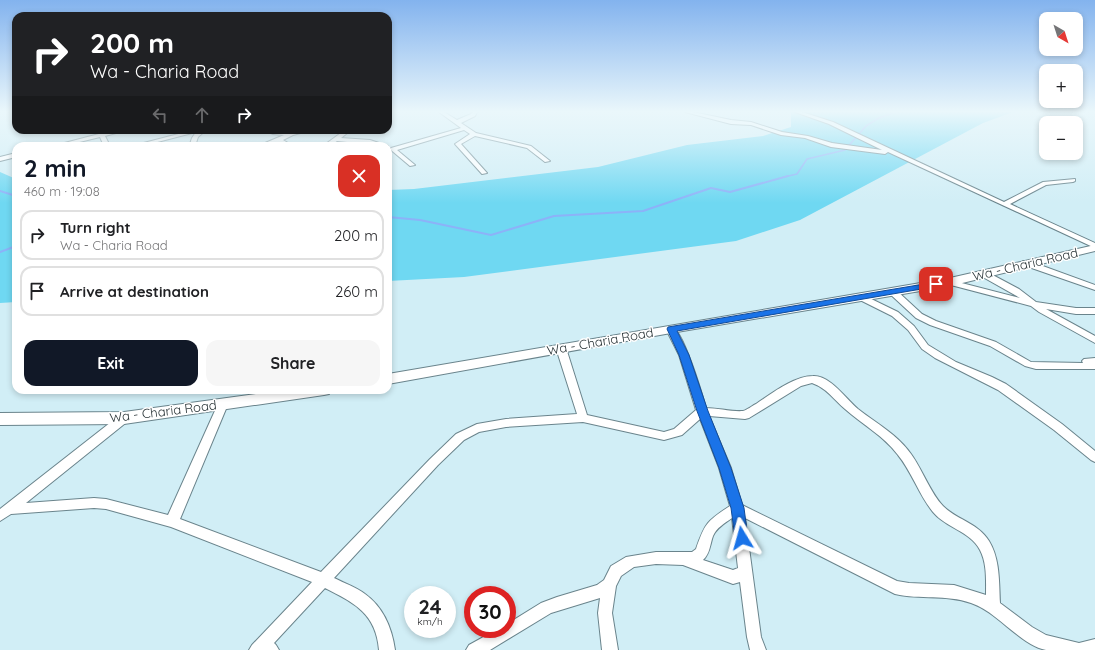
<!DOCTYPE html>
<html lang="en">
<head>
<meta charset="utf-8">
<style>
	:root { --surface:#fff; --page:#f6f6f6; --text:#202124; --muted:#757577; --line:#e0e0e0; --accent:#111827 }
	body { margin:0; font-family:Quicksand,sans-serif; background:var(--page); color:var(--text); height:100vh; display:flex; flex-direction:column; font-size:15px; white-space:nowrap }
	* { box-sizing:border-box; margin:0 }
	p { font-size:13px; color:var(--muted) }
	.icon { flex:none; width:22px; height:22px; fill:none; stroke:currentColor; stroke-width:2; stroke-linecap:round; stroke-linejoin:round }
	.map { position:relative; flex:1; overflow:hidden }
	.side { position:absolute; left:12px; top:142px; width:380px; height:252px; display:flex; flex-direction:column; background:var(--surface); border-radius:12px; box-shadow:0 2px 6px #0003 }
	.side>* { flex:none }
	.top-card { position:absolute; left:12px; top:12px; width:380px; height:122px; border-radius:12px; box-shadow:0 2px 6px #0003; background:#202124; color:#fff; overflow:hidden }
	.needle { width:26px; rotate:141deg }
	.tools { position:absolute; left:1039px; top:12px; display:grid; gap:8px }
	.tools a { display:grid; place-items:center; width:44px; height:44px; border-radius:8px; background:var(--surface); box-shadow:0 2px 6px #0003; font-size:20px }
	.speed { position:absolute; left:404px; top:586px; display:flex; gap:8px; font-size:20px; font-weight:700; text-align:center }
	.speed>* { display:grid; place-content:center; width:52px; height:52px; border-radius:50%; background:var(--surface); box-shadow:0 2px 6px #0003; line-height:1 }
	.speed small { font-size:10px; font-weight:400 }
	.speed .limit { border:6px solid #d22; background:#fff; color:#111 }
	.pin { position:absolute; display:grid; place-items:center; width:34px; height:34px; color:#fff; margin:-17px; border-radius:8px; box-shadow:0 2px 6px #0006 }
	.me { position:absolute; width:44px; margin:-22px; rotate:352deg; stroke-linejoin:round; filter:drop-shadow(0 0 3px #0008) }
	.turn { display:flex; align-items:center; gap:14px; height:84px; padding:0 12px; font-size:18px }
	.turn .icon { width:52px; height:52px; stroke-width:2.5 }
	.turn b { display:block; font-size:28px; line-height:34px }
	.lanes { display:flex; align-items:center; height:38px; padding:0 12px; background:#0003; justify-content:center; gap:20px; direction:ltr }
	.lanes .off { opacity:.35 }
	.round { display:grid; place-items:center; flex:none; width:42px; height:42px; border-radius:12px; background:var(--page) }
	.head { display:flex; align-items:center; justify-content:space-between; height:68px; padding:0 12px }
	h1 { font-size:24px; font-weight:700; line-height:30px; color:var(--accent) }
	.primary-button { display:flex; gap:8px; margin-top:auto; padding:8px 12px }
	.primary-button a { flex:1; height:46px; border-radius:12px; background:var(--accent); color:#fff; font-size:16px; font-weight:700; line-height:46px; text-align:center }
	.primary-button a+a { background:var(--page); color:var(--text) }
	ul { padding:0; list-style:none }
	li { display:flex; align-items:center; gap:12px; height:50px; margin:0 8px 6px; padding:0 4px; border:2px solid var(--line); border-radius:12px }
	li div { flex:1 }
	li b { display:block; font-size:15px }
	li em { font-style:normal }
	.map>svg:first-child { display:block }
	.green { fill:#6fd8f2 }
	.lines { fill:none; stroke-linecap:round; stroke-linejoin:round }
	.stream-far1 { stroke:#8cb2f8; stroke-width:1.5 }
	.stream { stroke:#8cb2f8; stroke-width:2 }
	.street-casing { stroke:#6a848c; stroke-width:2 }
	.secondary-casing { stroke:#6a848c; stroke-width:2 }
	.street { fill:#fff; fill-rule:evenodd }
	.secondary { fill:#fff; fill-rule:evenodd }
	.route { fill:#1a73e8; stroke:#114b97 }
	.labels { text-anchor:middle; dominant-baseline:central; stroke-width:3; stroke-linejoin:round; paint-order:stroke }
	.street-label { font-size:13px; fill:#283336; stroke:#fff }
</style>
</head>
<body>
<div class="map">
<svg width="1095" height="650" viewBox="0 0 1095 650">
	<rect width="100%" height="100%" fill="#d1eef6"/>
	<path class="green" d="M791,112H1013L983,123L800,220L736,241L464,277L388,281V190L414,189L598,167L687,145L763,136L791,127Z
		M0,172L16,179V302L0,303Z"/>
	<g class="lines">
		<path class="stream-far1" d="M784,177L797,174L807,159L845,150L866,126L879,118L896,112"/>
		<path class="stream" d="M0,191L16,196
			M388,217L420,220L491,235L554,216L643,211L711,188L730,192L788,176
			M0,252L16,246"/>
		<defs>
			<path id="street" d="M439,112H444L457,120L471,114L473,112H477L475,116L461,123L476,133L531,146L550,161L545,162L527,148L475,136L461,144L487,173L482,174L455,144L470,134L464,130L397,150L415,165L410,166L391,150V148L461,128Z
				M685,112H693L731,120L751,122L782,132L808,136L832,143L882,150L829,124L795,112H802L833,122L1004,202L1043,182L1075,179V181L1073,182L1046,185L1010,204L1095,243V248L888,152L885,154L831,147L805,138L781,135L751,125L731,124Z
				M100,130L104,133L117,130H127L105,136L110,146H104L100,137L63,146H53L99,134L97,132Z
				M194,130H206L198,137L196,143L199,146H192L190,144L192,138L196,132L142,146H132Z
				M264,130L290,133L302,130H312L293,135L283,140L293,146H286L279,142L266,146H258L284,135L273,134Z
				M345,130H351L341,138L370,140L388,146L337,141L330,146H323Z
				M16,153V157L0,161V157Z
				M1023,261H1029L1095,285V290L1023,265L1022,263Z
				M981,272H987L1019,289L1036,302L1076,308H1095V314H1076L1046,309L1095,336V343L1039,312L1031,306L947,284L946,282L950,280L1020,298L981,276L980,274Z
				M893,289L896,290L922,314L936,321L996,342L1031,362L1083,363L1082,361L1084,359L1095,358V369H1036L1025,366L990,346L930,325L916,318L890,294L889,292Z
				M861,294L898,312L914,326L928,345L956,362L992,377L1006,384L1062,424L1095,451V462L1091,460L1054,430L998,390L935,358L922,349L908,330L892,316L858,299L857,297L858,295Z
				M671,326C683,329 702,394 706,408C717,408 733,412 743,411C747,410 752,406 756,404C771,394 794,376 813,376C830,375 846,399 858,409C877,424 897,434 911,454C922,469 931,494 943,506C957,520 978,523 989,541C1000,559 999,582 1000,603L1032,627L1046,635L1079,643L1095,639V650C1081,650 1059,650 1046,650C1020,645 998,612 971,603C946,594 920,600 895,594L745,518L761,637L766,650H750L747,637L740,582L733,584L683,565L656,564L634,567L621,576L616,586L612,613L618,650H602L598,613L600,598L551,613L490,650H466L469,645L498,629H507V624L541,603L557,597L597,585L604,580L611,566L626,557L656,552H692L696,549C705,523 707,521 730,506L719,468L700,419L682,435L664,440L583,422L506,427L479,432L464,440L438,465L334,578C344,583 356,587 365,594C383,607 392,628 395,650H379C376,613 354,603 325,588L274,643L276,645L279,650H249L252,645L312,582L171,527L106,509L94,508L11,514L0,521V509L120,415L124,414L128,415L129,418L128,421L26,503L94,498L106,499L168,515L218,404L219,401H227L228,404L180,519L321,572L430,459L456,434L477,424L506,419L577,414L556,348L558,346H564L566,348L587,415L664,432L674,429L696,410L679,355L666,329ZM812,383C827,388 834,400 845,409C863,425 884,436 898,455C912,472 919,495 933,512C946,528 970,531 980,550C987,563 986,580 986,595L954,585L909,583L897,581L742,505L731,468L709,416L745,419L749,418L801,386ZM732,518L738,568L733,570L703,560C710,554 710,544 713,536C716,528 725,523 732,518Z"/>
			<path id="secondary" d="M1095,245V251L950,286L671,333L388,384V374L950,278Z
				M286,390H331L329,394L324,395L124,424L0,425V413L124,412Z"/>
		</defs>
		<use href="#street" class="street-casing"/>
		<use href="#secondary" class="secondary-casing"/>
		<use href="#street" class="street"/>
		<use href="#secondary" class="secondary"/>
	</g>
	<linearGradient id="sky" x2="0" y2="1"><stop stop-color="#83b3ee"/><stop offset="0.55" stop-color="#eaf7fb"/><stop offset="1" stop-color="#eaf7fb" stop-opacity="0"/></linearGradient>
	<rect width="1095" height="203" fill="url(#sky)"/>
	<path class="route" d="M936,282L940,284L939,286L677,331L689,355L708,411L731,468L744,508L748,538L746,543L742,544L737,543L735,538L731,508L719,468L697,411L679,355L667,329L668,327Z"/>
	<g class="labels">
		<g class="street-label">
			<text transform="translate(1025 264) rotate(-13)">Wa - Charia Road</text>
			<text transform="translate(600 341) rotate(-10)">Wa - Charia Road</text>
			<text transform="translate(163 411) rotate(-7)">Wa - Charia Road</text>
		</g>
	</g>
</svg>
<div class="tools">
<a><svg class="needle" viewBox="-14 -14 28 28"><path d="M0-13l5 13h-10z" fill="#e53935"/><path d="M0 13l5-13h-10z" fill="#757577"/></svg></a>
<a>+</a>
<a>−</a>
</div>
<div class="speed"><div>24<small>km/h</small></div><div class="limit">30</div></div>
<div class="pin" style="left:936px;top:284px;background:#d93025"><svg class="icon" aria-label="arrive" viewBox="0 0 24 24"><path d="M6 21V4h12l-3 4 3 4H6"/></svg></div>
<svg class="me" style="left:742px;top:538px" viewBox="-20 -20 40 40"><path d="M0-17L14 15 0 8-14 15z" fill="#1a73e8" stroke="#fff" stroke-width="4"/></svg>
<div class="top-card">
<div class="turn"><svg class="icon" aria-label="right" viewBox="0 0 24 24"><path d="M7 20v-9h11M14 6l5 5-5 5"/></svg><div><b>200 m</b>Wa - Charia Road</div></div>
<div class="lanes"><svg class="icon off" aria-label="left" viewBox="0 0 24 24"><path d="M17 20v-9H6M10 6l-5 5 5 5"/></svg><svg class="icon off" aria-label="ahead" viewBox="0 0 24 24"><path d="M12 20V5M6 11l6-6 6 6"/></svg><svg class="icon" aria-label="right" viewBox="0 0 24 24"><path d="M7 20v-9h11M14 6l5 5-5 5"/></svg></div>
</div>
<section class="side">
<div class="head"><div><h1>2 min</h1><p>460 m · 19:08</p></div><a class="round" style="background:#d93025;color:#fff"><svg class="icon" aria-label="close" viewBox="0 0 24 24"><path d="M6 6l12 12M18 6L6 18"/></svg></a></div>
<ul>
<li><svg class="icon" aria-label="right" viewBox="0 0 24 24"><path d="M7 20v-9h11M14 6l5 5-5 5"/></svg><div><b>Turn right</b><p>Wa - Charia Road</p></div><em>200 m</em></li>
<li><svg class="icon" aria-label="arrive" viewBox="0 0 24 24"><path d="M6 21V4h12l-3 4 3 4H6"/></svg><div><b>Arrive at destination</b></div><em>260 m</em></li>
</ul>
<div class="primary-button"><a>Exit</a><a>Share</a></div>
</section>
</div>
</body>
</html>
